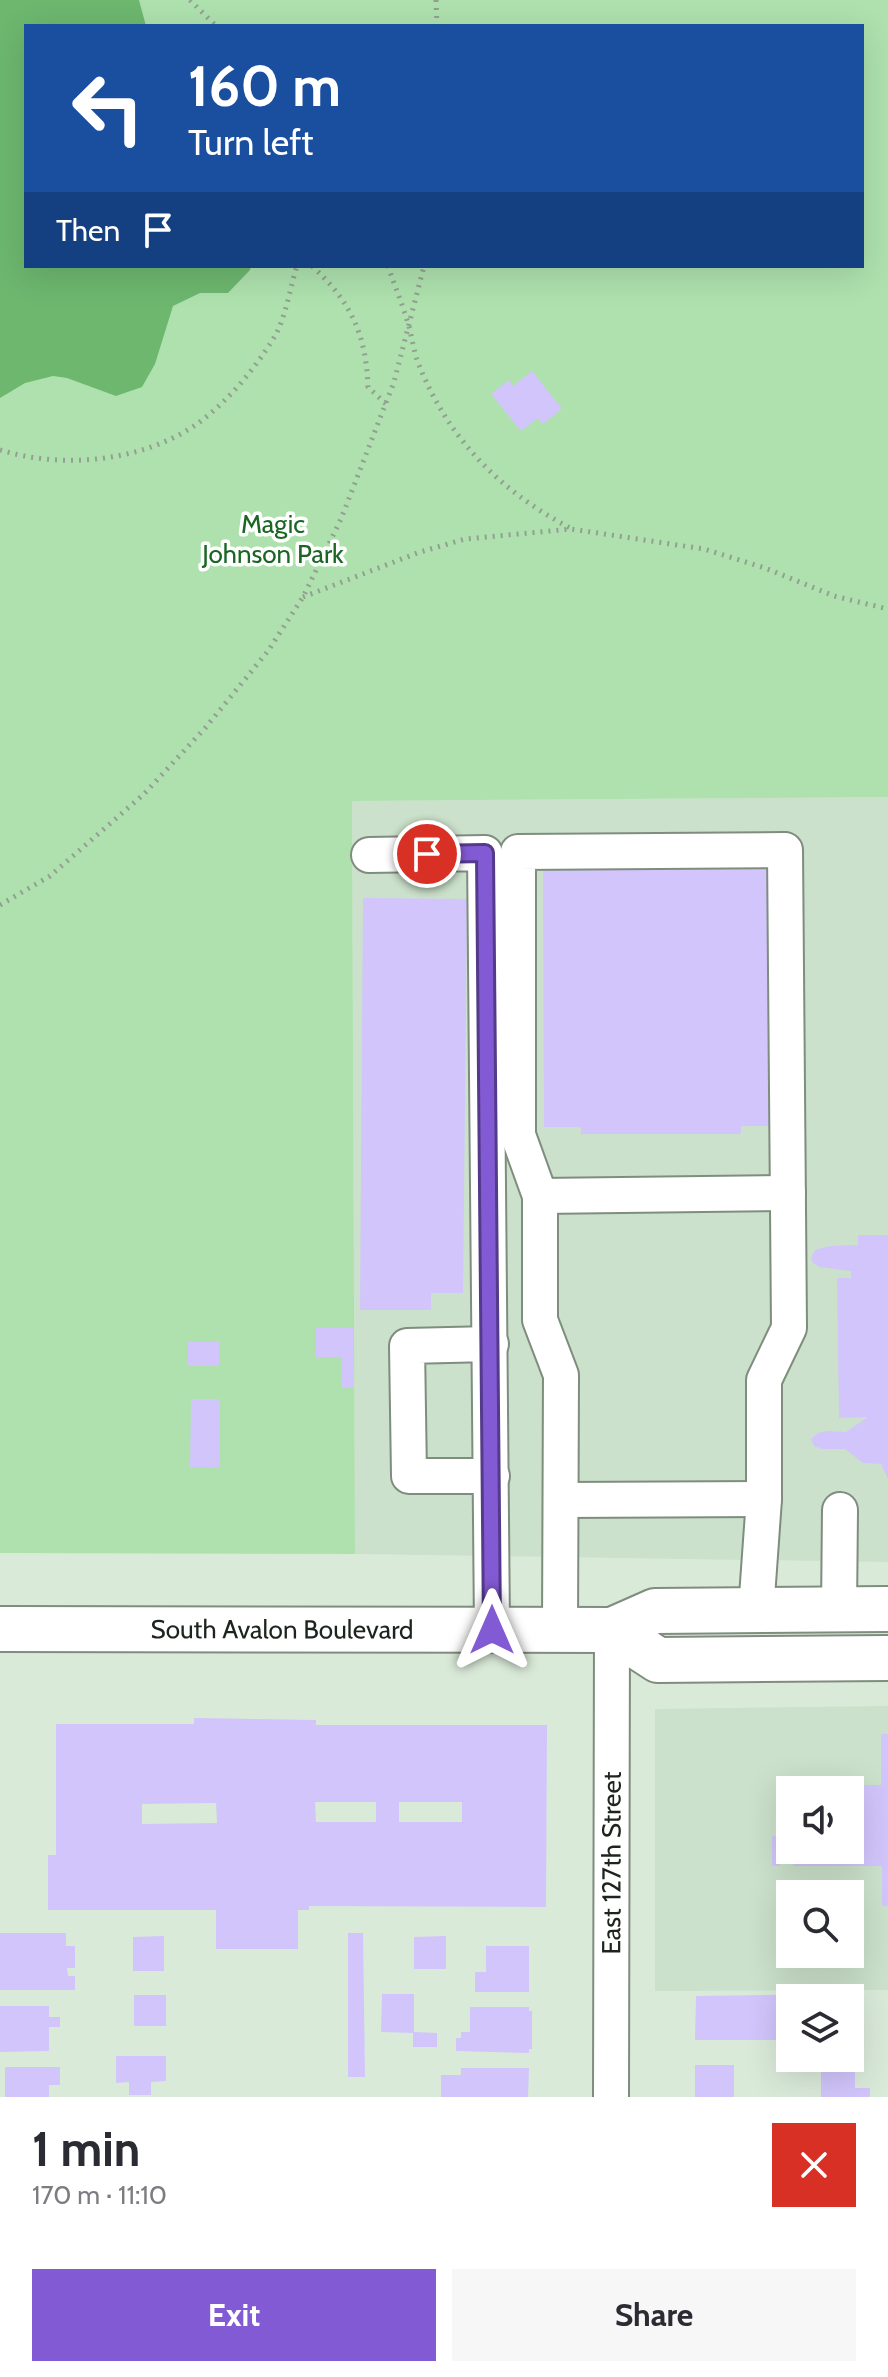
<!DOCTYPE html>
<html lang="en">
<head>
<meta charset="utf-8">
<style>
	:root { --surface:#fff; --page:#f7f7f7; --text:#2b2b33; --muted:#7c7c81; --accent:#825ad4 }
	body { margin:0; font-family:Cabin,sans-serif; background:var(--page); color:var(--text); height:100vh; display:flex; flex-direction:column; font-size:30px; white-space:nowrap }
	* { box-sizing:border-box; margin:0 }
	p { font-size:26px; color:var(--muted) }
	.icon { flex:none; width:44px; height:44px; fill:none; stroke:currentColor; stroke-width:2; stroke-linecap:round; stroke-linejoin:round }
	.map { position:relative; height:2097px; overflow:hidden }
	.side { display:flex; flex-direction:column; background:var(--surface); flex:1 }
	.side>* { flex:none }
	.hud { position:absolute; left:24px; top:24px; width:840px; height:244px; border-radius:0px; box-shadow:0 8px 32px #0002; background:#1a4fa0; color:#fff; overflow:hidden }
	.buttons { position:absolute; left:776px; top:1776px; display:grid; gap:16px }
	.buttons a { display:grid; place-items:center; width:88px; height:88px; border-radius:0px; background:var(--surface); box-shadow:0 8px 32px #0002; font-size:40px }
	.pin { position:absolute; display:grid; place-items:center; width:68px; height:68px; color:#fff; margin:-34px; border:4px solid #fff; border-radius:50%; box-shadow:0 2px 8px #0007 }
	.me { position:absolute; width:88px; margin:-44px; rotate:0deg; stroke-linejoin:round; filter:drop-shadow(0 0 6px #0008) }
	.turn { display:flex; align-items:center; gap:28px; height:168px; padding:0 32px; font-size:36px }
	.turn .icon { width:104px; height:104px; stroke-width:2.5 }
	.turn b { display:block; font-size:56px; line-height:68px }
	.then { display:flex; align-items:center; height:76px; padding:0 32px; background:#0003; gap:16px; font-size:30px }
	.round { display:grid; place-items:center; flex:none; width:84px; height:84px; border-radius:0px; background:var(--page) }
	.overview { display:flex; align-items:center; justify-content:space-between; height:136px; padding:0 32px }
	h1 { font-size:48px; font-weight:700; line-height:60px }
	.button { display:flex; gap:16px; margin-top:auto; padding:16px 32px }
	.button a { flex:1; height:92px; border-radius:0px; background:var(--accent); color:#fff; font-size:32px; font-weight:700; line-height:92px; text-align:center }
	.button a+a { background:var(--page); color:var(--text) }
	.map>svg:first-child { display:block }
	.built { fill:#cbe1cb; fill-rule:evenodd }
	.green { fill:#aee1ae; fill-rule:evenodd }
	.water { fill:#6db76f }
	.building { fill:#d1c5fb; fill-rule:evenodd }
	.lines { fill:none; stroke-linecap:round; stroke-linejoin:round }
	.minor-casing { stroke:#7f8d7e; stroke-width:38 }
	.major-casing { stroke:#7f8d7e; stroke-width:48 }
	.path { stroke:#929f92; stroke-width:5; stroke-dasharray:2 6; stroke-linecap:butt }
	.minor { stroke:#fff; stroke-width:34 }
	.major { stroke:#fff; stroke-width:44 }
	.route-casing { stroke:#543a8a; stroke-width:20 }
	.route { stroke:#825ad4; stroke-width:14 }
	.labels { text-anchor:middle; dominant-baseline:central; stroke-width:7; stroke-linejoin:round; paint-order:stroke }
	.park-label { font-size:26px; fill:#1b6623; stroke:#fff }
	.street-label { font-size:26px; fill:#1d231d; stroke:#fff }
</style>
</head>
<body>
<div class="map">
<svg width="888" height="2097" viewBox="0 0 888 2097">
	<rect width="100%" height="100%" fill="#daead9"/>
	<path class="built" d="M888,797V1562L355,1554L352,801Z
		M888,1706V1990L655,1991V1709ZM790,1790H850V1850H790ZM790,1894H850V1954H790Z"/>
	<path class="green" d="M0,0H888V797L352,801L355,1554L0,1553ZM26,26H862V266H26Z"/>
	<path class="water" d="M0,0H139L146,26H26V266H251L250,270L228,293H200L173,306L155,364L142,387L116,396L67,378L53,376L25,383L0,398Z"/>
	<path class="building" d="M532,371L562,409L543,424L538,418L521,431L491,394L509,380L513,386Z
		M773,867L774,1126H741V1134H581V1127H544L543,868Z
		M363,898L467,899L463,1293H431V1310H360Z
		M858,1235H888V1479L881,1464L863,1463L845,1449H822L814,1446L811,1439L818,1433L828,1431L846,1432L868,1417L839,1418L837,1278H851V1271L820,1267L813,1263L811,1258L815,1250L830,1246L858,1245Z
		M316,1328H353L354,1388H342V1357H316Z
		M188,1342H219V1366H188Z
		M191,1399H220V1468L190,1467Z
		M194,1718L316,1720V1725H547L546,1907L309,1906V1910H298V1949H216V1910H48V1855H56V1724H194ZM315,1802H376V1822H316ZM399,1802H462V1822H399ZM216,1803L217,1823L142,1824V1804Z
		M881,1734H888V1906H882V1866H793V1858H780V1866H772V1836H790V1850H850V1790H793V1785H881Z
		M0,1933H66V1946H75V1968H67L68,1976H75V1990H0Z
		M348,1933H363L365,2077H348Z
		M164,1936V1971H133V1937Z
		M446,1936V1969H414V1937Z
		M486,1946H529V1992H475V1972H486Z
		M382,1994H414V2032L437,2033V2047H413V2033L381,2032Z
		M846,1994V1998H790V2031H787V2040H695L696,1996Z
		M134,1995H166V2026H134Z
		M0,2006H49V2017H60V2027H49V2051L0,2052Z
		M470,2007H529V2011H532V2049H529V2053L456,2051V2038H461V2032H470Z
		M116,2056H166V2081L151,2082V2095H129V2082L116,2083Z
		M695,2065H734V2097H695Z
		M821,2065H855V2088H870V2097H821Z
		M5,2067H60V2085H49V2097H5Z
		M461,2068H529L528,2097H441V2075H461Z"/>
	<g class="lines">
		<defs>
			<g id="minor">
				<path d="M369,855L485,853L492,1630"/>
				<path d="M540,1196L788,1193"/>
				<path d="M491,1344L407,1346L409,1476H492"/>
				<path d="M561,1500L764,1499"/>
				<path d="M839,1610L840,1510"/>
				<path d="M560,1630L561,1375L540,1320V1196L518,1135V852L785,850L789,1328L764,1380V1499L756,1611"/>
				<path id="s1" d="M611,2097L612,1630"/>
			</g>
			<g id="major">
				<path id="s2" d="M0,1629L612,1630L655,1611L888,1609"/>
				<path d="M612,1630L658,1660L888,1658"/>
			</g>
		</defs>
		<use href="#minor" class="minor-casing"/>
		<use href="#major" class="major-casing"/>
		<path class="path" d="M190,0L216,26
			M436,0L437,26
			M312,266C351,302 366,334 368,387L386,404
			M388,266C395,287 404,308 410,330C412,340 414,350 417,360C446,436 498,490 570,528
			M0,450C62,469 139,462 194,426C226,404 255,369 275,336C286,316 290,288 297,266
			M303,597L420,552L465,539L571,529L704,549L765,568L834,596L888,609
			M0,905L50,876L144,794L206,727L268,651L303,597L341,519L394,382L424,266"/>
		<use href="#minor" class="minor"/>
		<use href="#major" class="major"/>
	</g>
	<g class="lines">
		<defs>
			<path id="route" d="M427,854L485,853L492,1630"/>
		</defs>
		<use href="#route" class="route-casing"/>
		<use href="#route" class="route"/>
	</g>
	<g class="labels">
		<g class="park-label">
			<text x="273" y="524">Magic<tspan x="273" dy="30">Johnson Park</tspan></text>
		</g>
		<g class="street-label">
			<text stroke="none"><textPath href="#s2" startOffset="282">South Avalon Boulevard</textPath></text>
			<text stroke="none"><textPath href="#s1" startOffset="234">East 127th Street</textPath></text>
		</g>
	</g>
</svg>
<div class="buttons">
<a><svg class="icon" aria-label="sound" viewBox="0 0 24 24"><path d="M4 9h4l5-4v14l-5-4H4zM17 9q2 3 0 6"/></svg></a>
<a><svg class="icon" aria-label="search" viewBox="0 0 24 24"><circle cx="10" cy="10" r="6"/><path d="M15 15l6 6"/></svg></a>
<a><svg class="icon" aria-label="layers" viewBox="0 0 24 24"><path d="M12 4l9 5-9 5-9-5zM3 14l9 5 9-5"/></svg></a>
</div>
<div class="pin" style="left:427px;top:854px;background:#d93025"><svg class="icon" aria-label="arrive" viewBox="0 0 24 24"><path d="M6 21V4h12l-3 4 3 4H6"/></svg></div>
<svg class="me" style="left:492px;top:1630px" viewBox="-20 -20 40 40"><path d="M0-17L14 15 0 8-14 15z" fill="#825ad4" stroke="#fff" stroke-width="4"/></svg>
<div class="hud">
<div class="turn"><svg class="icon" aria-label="left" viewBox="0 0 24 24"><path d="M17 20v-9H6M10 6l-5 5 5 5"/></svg><div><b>160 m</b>Turn left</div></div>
<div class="then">Then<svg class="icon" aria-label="arrive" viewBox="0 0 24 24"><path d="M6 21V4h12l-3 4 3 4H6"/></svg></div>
</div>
</div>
<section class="side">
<div class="overview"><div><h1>1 min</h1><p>170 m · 11:10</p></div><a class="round" style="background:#d93025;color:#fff"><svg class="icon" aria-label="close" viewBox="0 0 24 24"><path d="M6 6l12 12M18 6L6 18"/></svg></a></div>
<div class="button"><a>Exit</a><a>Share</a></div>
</section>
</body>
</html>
